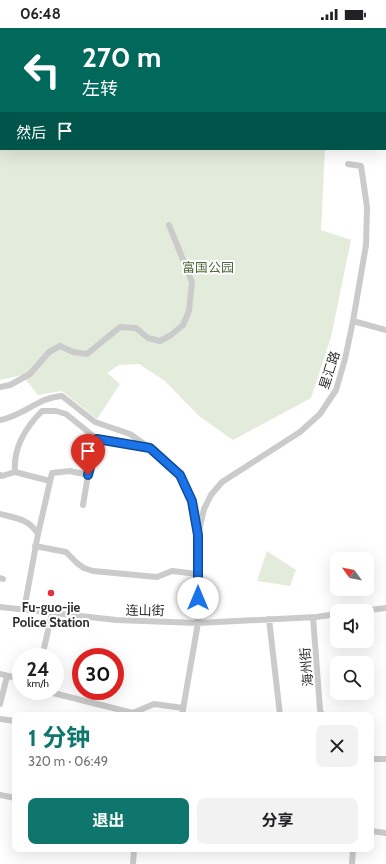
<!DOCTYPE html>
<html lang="zh">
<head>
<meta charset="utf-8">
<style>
	:root { --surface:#fff; --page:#f2f2f2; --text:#202124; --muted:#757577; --accent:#0f766e }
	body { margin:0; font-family:Cabin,"Noto Sans SC",sans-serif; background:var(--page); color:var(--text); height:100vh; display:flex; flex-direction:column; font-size:15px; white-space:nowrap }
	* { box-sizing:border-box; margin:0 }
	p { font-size:13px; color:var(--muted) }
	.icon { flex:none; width:22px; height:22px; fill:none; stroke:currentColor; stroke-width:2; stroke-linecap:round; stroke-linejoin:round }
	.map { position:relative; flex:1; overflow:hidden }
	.side { position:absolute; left:12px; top:684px; width:362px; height:140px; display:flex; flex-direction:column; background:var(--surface); border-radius:8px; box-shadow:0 4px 16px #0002 }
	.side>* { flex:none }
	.banner { position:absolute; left:0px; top:0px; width:386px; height:122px; box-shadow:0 4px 16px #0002; background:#00695c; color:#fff; overflow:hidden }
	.needle { width:26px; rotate:303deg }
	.controls { position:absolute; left:330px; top:524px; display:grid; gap:8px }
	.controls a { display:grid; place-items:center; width:44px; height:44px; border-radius:8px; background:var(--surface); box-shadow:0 4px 16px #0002; font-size:20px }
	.speed { position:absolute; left:12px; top:620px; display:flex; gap:8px; font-size:20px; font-weight:700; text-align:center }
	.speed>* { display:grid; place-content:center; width:52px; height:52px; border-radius:50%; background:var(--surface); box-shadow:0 4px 16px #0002; line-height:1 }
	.speed small { font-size:10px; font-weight:400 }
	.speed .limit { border:6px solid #d22; background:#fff; color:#111 }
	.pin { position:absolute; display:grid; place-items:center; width:34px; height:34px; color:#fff; margin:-41px -17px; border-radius:50% 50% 50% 0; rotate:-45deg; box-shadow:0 0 4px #0007 }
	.pin .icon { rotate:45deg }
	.me { position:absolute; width:44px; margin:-22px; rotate:0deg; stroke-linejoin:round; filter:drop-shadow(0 0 3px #0008) }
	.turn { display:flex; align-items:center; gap:14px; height:84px; padding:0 16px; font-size:18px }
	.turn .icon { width:52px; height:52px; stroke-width:2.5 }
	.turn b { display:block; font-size:28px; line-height:34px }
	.then { display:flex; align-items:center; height:38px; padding:0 16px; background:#0003; gap:8px; font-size:15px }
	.round { display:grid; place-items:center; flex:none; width:42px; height:42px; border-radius:8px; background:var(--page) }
	.overview { display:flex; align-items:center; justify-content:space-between; height:68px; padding:0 16px }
	h1 { font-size:24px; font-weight:700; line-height:30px; color:var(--accent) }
	.cta { display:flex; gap:8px; margin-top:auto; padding:8px 16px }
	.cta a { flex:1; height:46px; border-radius:8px; background:var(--accent); color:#fff; font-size:16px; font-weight:700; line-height:46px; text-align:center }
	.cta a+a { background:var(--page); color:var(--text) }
	.status { display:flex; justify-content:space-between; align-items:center; height:28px; padding:0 20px; background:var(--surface); direction:ltr }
	.status svg { height:11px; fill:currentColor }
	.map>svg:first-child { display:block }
	.green { fill:#e3ebdb }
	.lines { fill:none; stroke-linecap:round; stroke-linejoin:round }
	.minor { stroke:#cbcbcb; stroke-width:6 }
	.route-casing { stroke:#114b97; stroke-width:10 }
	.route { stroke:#1a73e8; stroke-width:7 }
	.poi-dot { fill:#e2323b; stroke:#fff; stroke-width:1.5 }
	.labels { text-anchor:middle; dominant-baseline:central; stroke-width:4; stroke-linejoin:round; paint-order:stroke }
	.park-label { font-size:13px; fill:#50683c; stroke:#fff }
	.street-label { font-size:13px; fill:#2e2e2e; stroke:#fff }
	.poi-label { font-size:13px; font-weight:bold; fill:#2e2e2e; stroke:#fff }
</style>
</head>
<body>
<div class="status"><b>06:48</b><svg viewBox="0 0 49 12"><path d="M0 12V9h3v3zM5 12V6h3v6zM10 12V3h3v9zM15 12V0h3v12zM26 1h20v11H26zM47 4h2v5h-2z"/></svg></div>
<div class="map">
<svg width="386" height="836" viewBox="0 0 386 836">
	<rect width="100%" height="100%" fill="#fff"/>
	<path class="green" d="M0,0L335,1H1V121H325L321,202L351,212L331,309L311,370L233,412L199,388L165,353L139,336L119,337L107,345L120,356L97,391L62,363L38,367L22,347L0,352Z
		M267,523L296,542L290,558L257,553Z"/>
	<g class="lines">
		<path class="minor" d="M383,1V0
			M353,293L386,302
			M0,359L10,357L30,346L49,324L60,318L73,324L87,326L120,299L136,300L148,310L160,313L171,307L183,297L189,283L192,254L169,197
			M0,392C23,388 39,369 62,368L95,394L130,406L150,420L180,447L192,473L198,507V595L182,687
			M15,444C13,420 26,399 42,383H56L66,386L97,411
			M0,447L2,448L15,444L50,453
			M83,477L88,447L97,411L147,420
			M0,486C16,490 29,491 38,506L24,582
			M199,503L204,481L211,467L222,454L300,404L320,386L336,362L345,331L353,293L366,217L367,179L361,138L348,136
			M38,506L52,445L70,443L88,447
			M35,518L66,524L77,535L84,540L93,543L157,549L172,543L198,546
			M0,550L3,551
			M0,579L116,592L198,595L316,589L337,586
			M362,583L386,580
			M313,589L320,682L322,687
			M269,591L280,687
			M42,629L52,585
			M0,646L21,651
			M45,663L133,685L154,676L183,680
			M0,676L7,648
			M0,691L15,693
			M371,731H386
			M0,767L15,770
			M371,803L386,805
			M133,836L134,821
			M352,836L353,821"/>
	</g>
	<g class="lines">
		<defs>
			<path id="route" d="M88,447L97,411L150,420L180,447L192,473L198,507V570"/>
		</defs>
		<use href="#route" class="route-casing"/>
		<use href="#route" class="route"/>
	</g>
	<circle class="poi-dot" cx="51" cy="565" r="4"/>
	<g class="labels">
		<g class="park-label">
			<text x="208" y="239">富国公园</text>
		</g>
		<g class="street-label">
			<text transform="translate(329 342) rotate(-72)">星汇路</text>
			<text transform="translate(145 582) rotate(1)">连山街</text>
			<text transform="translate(306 639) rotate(-95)">海州街</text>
		</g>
		<g class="poi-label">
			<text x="51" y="579">Fu-guo-jie<tspan x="51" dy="15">Police Station</tspan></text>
		</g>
	</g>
</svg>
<div class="controls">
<a><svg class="needle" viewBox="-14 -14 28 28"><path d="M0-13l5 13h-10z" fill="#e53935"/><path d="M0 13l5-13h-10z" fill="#757577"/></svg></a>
<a><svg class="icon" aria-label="sound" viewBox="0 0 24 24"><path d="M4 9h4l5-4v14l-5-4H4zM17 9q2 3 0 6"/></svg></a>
<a><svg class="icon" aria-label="search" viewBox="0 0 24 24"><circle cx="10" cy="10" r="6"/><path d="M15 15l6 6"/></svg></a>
</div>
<div class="speed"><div>24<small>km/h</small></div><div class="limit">30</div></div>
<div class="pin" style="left:88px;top:447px;background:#d93025"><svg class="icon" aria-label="arrive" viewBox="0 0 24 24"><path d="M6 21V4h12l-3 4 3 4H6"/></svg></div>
<svg class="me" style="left:198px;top:570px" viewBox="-20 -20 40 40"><circle r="19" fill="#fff"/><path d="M0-13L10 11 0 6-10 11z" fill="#1a73e8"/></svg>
<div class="banner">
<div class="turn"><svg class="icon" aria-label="left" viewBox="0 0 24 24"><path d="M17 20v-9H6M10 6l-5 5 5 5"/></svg><div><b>270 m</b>左转</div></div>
<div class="then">然后<svg class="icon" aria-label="arrive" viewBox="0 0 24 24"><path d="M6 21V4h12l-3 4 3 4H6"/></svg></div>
</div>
<section class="side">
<div class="overview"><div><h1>1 分钟</h1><p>320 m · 06:49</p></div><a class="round"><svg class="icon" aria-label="close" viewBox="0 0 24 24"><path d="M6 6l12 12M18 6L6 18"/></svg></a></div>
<div class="cta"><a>退出</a><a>分享</a></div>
</section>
</div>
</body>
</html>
